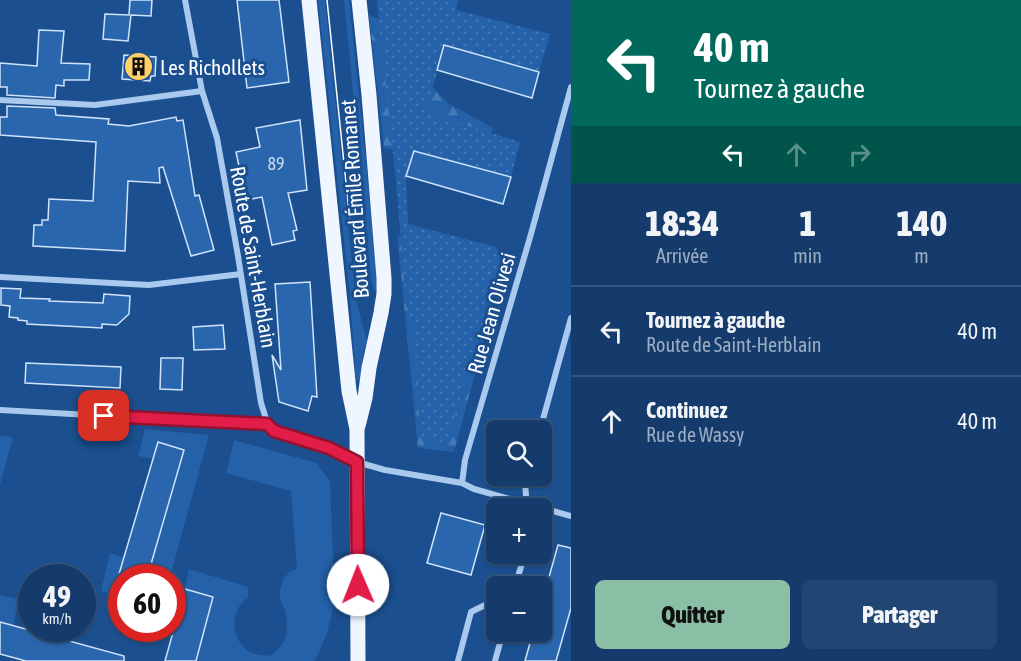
<!DOCTYPE html>
<html lang="fr">
<head>
<meta charset="utf-8">
<style>
	:root { --surface:#143b6b; --page:#214673; --text:#f1f3f6; --muted:#9dadc1; --line:#33557e; --accent:#8abfa5 }
	body { margin:0; font-family:"Asap Condensed",sans-serif; background:var(--page); color:var(--text); height:100vh; display:flex; flex-direction:column; font-size:22px; white-space:nowrap }
	* { box-sizing:border-box; margin:0 }
	p { font-size:20px; color:var(--muted) }
	.icon { flex:none; width:33px; height:33px; fill:none; stroke:currentColor; stroke-width:2; stroke-linecap:round; stroke-linejoin:round }
	.map { position:relative; flex:1; overflow:hidden }
	.sheet { display:flex; flex-direction:column; background:var(--surface); width:450px }
	.sheet>* { flex:none }
	.top-card { background:#00695c; color:#fff; overflow:hidden }
	.buttons { position:absolute; left:486px; top:420px; display:grid; gap:12px }
	.buttons a { display:grid; place-items:center; width:66px; height:66px; border-radius:9px; background:var(--surface); box-shadow:0 2px 4px #0004,0 0 0 2px var(--line); font-size:30px }
	.speed { position:absolute; left:18px; top:564px; display:flex; gap:12px; font-size:30px; font-weight:700; text-align:center }
	.speed>* { display:grid; place-content:center; width:78px; height:78px; border-radius:50%; background:var(--surface); box-shadow:0 2px 4px #0004,0 0 0 2px var(--line); line-height:1 }
	.speed small { font-size:15px; font-weight:400 }
	.speed .limit { border:9px solid #d22; background:#fff; color:#111 }
	.pin { position:absolute; display:grid; place-items:center; width:51px; height:51px; color:#fff; margin:-26px; border-radius:12px; box-shadow:0 3px 9px #0006 }
	.me { position:absolute; width:66px; margin:-33px; rotate:359deg; stroke-linejoin:round; filter:drop-shadow(0 0 4px #0008) }
	.turn { display:flex; align-items:center; gap:21px; height:126px; padding:0 24px; font-size:27px }
	.turn .icon { width:78px; height:78px; stroke-width:2.5 }
	.turn b { display:block; font-size:42px; line-height:51px }
	.lanes { display:flex; align-items:center; height:57px; padding:0 24px; background:#0003; justify-content:center; gap:30px; direction:ltr }
	.lanes .off { opacity:.35 }
	.eta { display:flex; justify-content:space-evenly; align-items:center; height:102px; text-align:center }
	.eta b { font-size:36px; font-weight:800; line-height:42px }
	.button { display:flex; gap:12px; margin-top:auto; padding:12px 24px }
	.button a { flex:1; height:69px; border-radius:9px; background:var(--accent); color:#111; font-size:24px; font-weight:800; line-height:69px; text-align:center }
	.button a+a { background:var(--page); color:var(--text) }
	ul { padding:0; list-style:none }
	li { display:flex; align-items:center; gap:18px; height:90px; padding:0 24px; border-top:2px solid var(--line) }
	li div { flex:1 }
	li b { display:block; font-size:22px }
	li em { font-style:normal }
	main { display:flex; flex:1; min-height:0 }
	.map>svg:first-child { display:block }
	.grass { fill:#2461a8 }
	.forest { fill:url(#forest-firs) }
	.park { fill:url(#park-dots) }
	.building { fill:#2a66ad; stroke:#cfe3fa; stroke-width:1.5 }
	.lines { fill:none; stroke-linecap:round; stroke-linejoin:round }
	.minor { stroke:#a9c9ee; stroke-width:6 }
	.primary { stroke:#f0f6ff; stroke-width:15 }
	.tram { stroke:#fff; stroke-width:1.5 }
	.route-casing { stroke:#92132f; stroke-width:15 }
	.route { stroke:#e11d48; stroke-width:10 }
	.labels { text-anchor:middle; dominant-baseline:central; stroke-width:6; stroke-linejoin:round; paint-order:stroke }
	.number-label { font-size:18px; fill:#cad9ea }
	.poi-label { font-size:21px; fill:#fff; stroke:#1b4f8f; text-anchor:start }
	.street-label { font-size:21px; fill:#fff; stroke:#1b4f8f }
</style>
</head>
<body>
<main>
<div class="map">
<svg width="571" height="661" viewBox="0 0 571 661">
	<defs>
		<pattern id="forest-firs" width="22" height="20" patternUnits="userSpaceOnUse" patternTransform="scale(1.5)"><rect width="22" height="20" fill="#2461a8"/><path d="M5 1l3.5 6h-7zM16 11l3.5 6h-7z" fill="#4579b5"/></pattern>
		<pattern id="park-dots" width="8" height="8" patternUnits="userSpaceOnUse" patternTransform="scale(1.5)"><rect width="8" height="8" fill="#2461a8"/><path d="M2 2h.1M6 6h.1" fill="none" stroke="#4579b5" stroke-width="1.8" stroke-linecap="round"/></pattern>
	</defs>
	<rect width="100%" height="100%" fill="#1b4f8f"/>
	<path class="grass" d="M318,0H325L356,300L367,341L363,353L361,381L356,380L350,296Z
		M344,0H349L376,259L377,284L375,293L371,279Z
		M145,429L209,435L170,577H147L184,450L158,442L153,459L138,456Z
		M0,436L13,437L0,485Z
		M234,440L316,463L330,481L334,582V605L327,633L319,652L314,661H196L213,597L185,589L189,569L248,587V598C222,614 235,661 271,655C274,654 278,649 281,646C288,637 288,622 285,611C284,606 280,602 280,598C279,585 284,572 297,569L291,491L226,473Z
		M110,553L124,558L130,577L122,578L121,597L101,591Z
		M0,595L19,599L13,626L0,622Z"/>
	<path class="forest" d="M369,15L412,33L423,78L448,103L493,128L482,150L403,151L384,148Z
		M397,235L507,255L454,452L418,448Z"/>
	<path class="park" d="M377,0H458L456,10L550,34L539,72L444,45L426,113L520,142L511,177L414,151L406,175L408,224L496,247L500,255L447,443L420,436L417,358L404,280L397,192Z"/>
	<path class="building" d="M130,0H152L151,16L131,15L128,41L103,39L105,14L129,15Z
		M237,0H279L289,82L247,88Z
		M39,30L64,31L61,63L90,64L89,80H64V86L56,85L55,98L7,95V87H0V63L37,66Z
		M444,45L539,72L532,98L437,70Z
		M124,55L156,57L155,76H151L150,81L122,79Z
		M7,106L55,108L56,115L109,119L108,124L129,126L176,117L177,121L183,120L195,196L199,195L214,250L191,256L163,167L159,168L160,183L128,181L125,251L33,246L34,225H42V220H48L49,199L93,201L96,142L0,135V117H7Z
		M300,120L307,190L288,193L297,230L293,231L295,240L272,245L262,197L246,200L236,152L260,147L256,128Z
		M414,151L511,177L503,204L406,176Z
		M310,282L317,397L312,396L308,411L279,402L272,355L281,370L275,284Z
		M1,288L21,289L20,298L50,299L49,301L103,303L104,294L130,296L129,314L117,325L102,324V328L27,324V321L18,320V318L9,317L10,306L1,305Z
		M223,325L225,349L194,350L193,327Z
		M161,358H183L182,390L160,389Z
		M26,363L121,367L120,388L25,383Z
		M158,442L184,450L147,578H130L119,574Z
		M441,513L485,525L471,575L427,563Z
		M558,545L571,548V608L556,661H525L533,632H542V602Z
		M185,589L213,597L196,661H165Z
		M0,622L124,656V661H26L0,654Z"/>
	<g class="lines">
		<path class="minor" d="M185,0L202,91L217,138L238,256L261,403L268,425L274,431L329,448L357,462L385,470L462,483
			M571,87L531,234L465,460L462,483L474,489L571,516
			M0,100L95,105L202,91
			M0,277L149,285L241,274
			M0,410L268,425
			M540,430L571,318
			M527,508L525,483L527,476
			M515,586L525,554
			M458,661L471,612L485,605L496,608
			M495,661L503,632"/>
		<path class="primary" d="M309,0L349,391L357,429L358,661
			M358,426L365,398L369,368L381,313L384,294V278L369,95L359,0"/>
		<path class="tram" d="M327,0L350,221"/>
	</g>
	<g class="lines">
		<defs>
			<path id="route" d="M104,416L267,424L274,431L329,448L357,462L358,585"/>
		</defs>
		<use href="#route" class="route-casing"/>
		<use href="#route" class="route"/>
	</g>
	<defs>
		<symbol id="building-disc" viewBox="-11 -11 22 22"><circle r="9.5" fill="#ffd166" stroke="#1b4f8f"/><path d="M-4-6H4V6H1V3H-1V6H-4ZM-2.5-4.3h1.7v1.8h-1.7ZM.8-4.3h1.7v1.8H.8ZM-2.5-1h1.7V.8h-1.7ZM.8-1h1.7V.8H.8Z" fill="#111"/></symbol>
	</defs>
	<g fill-rule="evenodd">
		<use href="#building-disc" x="122" y="50" width="33" height="33"/>
	</g>
	<g class="labels">
		<g class="number-label">
			<text x="276" y="163">89</text>
		</g>
		<g class="poi-label">
			<text x="160" y="67">Les Richollets</text>
		</g>
		<g class="street-label">
			<text transform="translate(354 199) rotate(-94)">Boulevard Émile Romanet</text>
			<text transform="translate(254 257) rotate(80)">Route de Saint-Herblain</text>
			<text transform="translate(491 313) rotate(-74)">Rue Jean Olivesi</text>
		</g>
	</g>
</svg>
<div class="buttons">
<a><svg class="icon" aria-label="search" viewBox="0 0 24 24"><circle cx="10" cy="10" r="6"/><path d="M15 15l6 6"/></svg></a>
<a>+</a>
<a>−</a>
</div>
<div class="speed"><div>49<small>km/h</small></div><div class="limit">60</div></div>
<div class="pin" style="left:104px;top:416px;background:#d93025"><svg class="icon" aria-label="arrive" viewBox="0 0 24 24"><path d="M6 21V4h12l-3 4 3 4H6"/></svg></div>
<svg class="me" style="left:358px;top:585px" viewBox="-20 -20 40 40"><circle r="19" fill="#fff"/><path d="M0-13L10 11 0 6-10 11z" fill="#e11d48"/></svg>
</div>
<section class="sheet">
<div class="top-card">
<div class="turn"><svg class="icon" aria-label="left" viewBox="0 0 24 24"><path d="M17 20v-9H6M10 6l-5 5 5 5"/></svg><div><b>40 m</b>Tournez à gauche</div></div>
<div class="lanes"><svg class="icon" aria-label="left" viewBox="0 0 24 24"><path d="M17 20v-9H6M10 6l-5 5 5 5"/></svg><svg class="icon off" aria-label="ahead" viewBox="0 0 24 24"><path d="M12 20V5M6 11l6-6 6 6"/></svg><svg class="icon off" aria-label="right" viewBox="0 0 24 24"><path d="M7 20v-9h11M14 6l5 5-5 5"/></svg></div>
</div>
<div class="eta">
<div><b>18:34</b><p>Arrivée</p></div>
<div><b>1</b><p>min</p></div>
<div><b>140</b><p>m</p></div>
</div>
<ul>
<li><svg class="icon" aria-label="left" viewBox="0 0 24 24"><path d="M17 20v-9H6M10 6l-5 5 5 5"/></svg><div><b>Tournez à gauche</b><p>Route de Saint-Herblain</p></div><em>40 m</em></li>
<li><svg class="icon" aria-label="ahead" viewBox="0 0 24 24"><path d="M12 20V5M6 11l6-6 6 6"/></svg><div><b>Continuez</b><p>Rue de Wassy</p></div><em>40 m</em></li>
</ul>
<div class="button"><a>Quitter</a><a>Partager</a></div>
</section>
</main>
</body>
</html>
